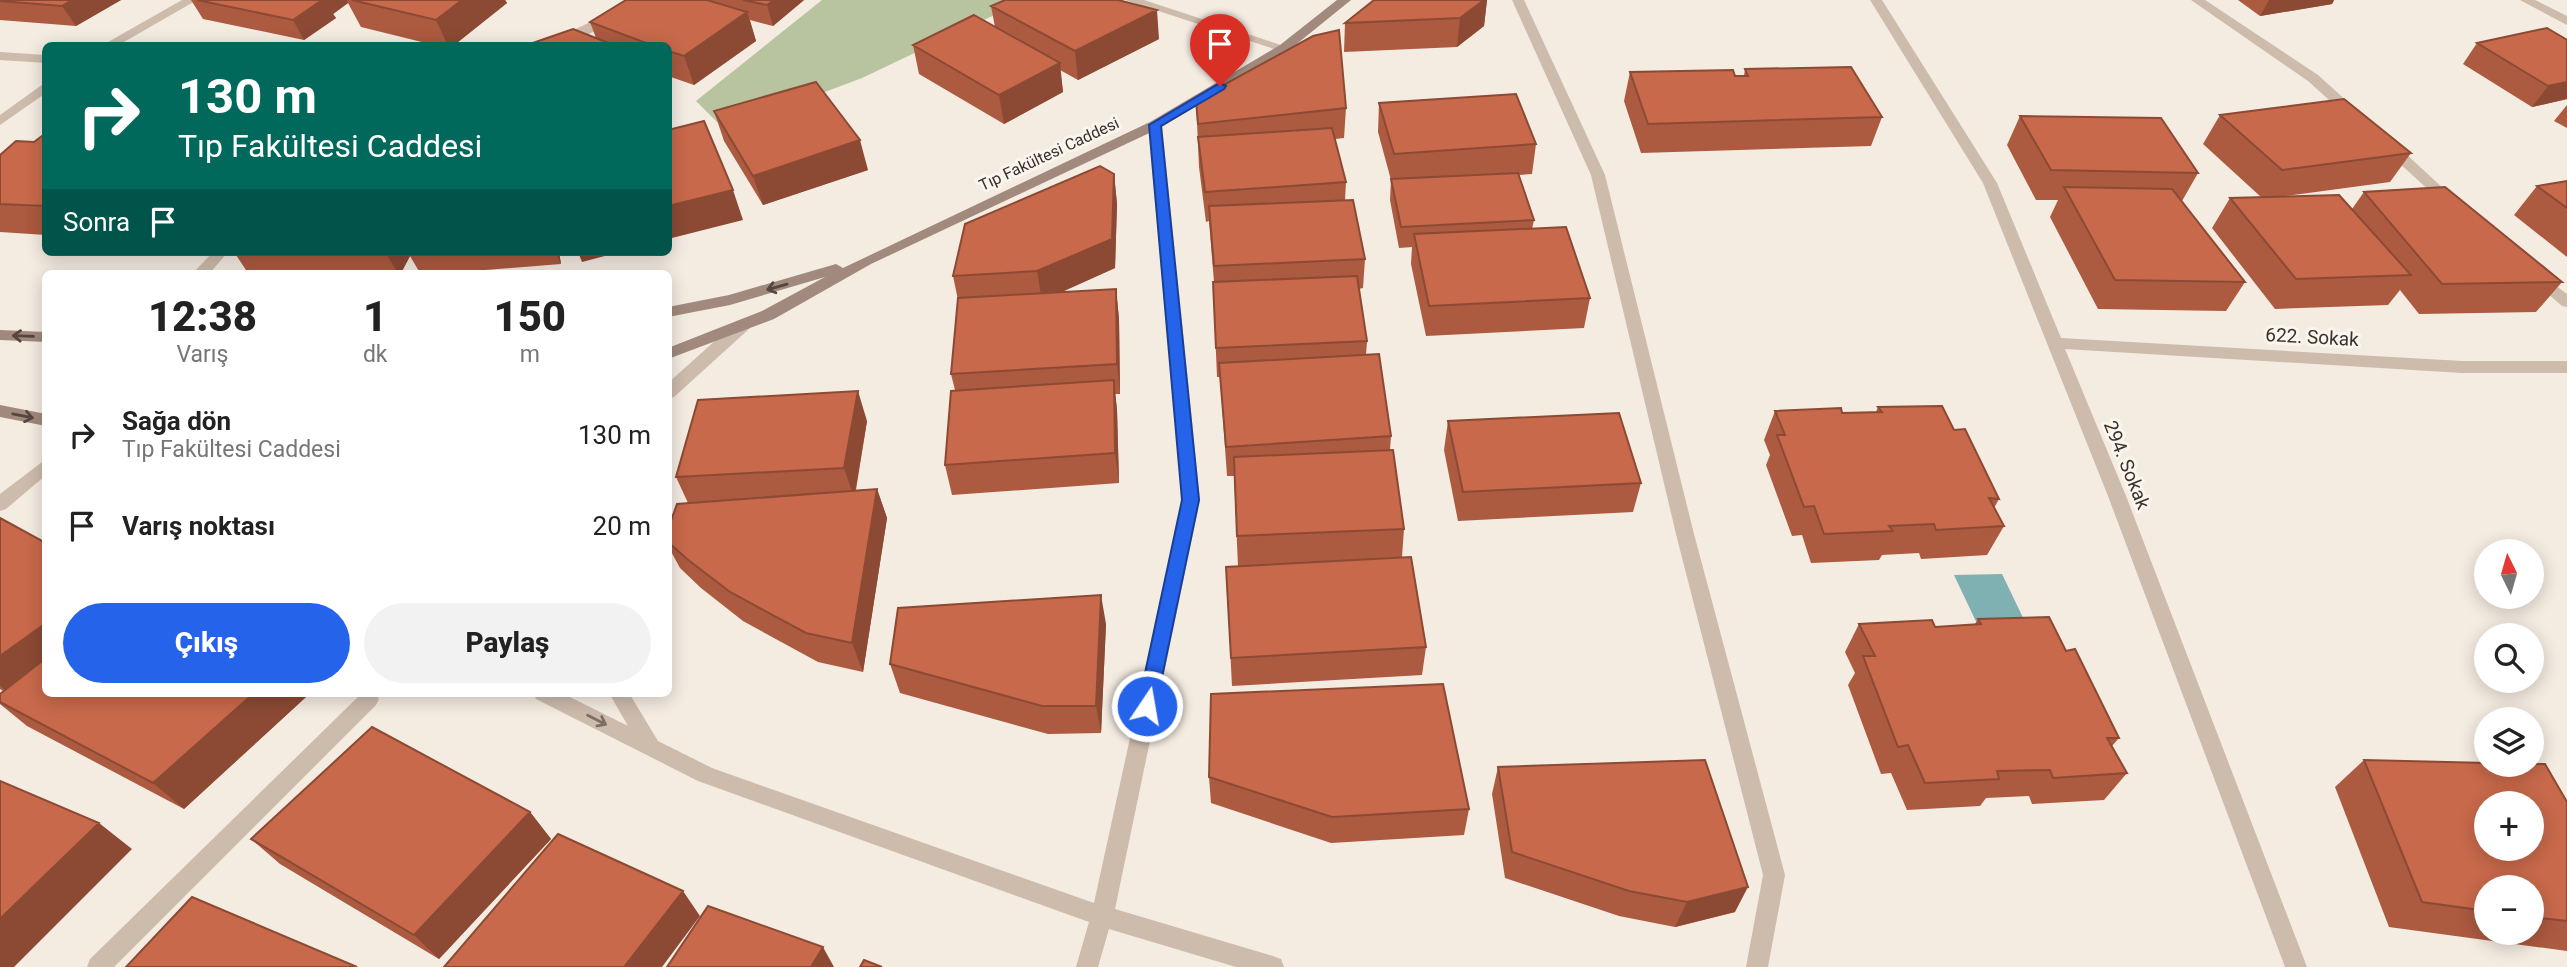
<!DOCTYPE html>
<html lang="tr">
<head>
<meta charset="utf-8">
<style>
	:root { --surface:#fff; --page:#f2f2f2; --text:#222; --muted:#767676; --accent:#2563eb }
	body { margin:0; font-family:Roboto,sans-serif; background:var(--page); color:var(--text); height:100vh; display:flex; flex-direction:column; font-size:26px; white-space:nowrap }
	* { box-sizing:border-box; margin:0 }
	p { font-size:23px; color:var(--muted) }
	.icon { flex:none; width:38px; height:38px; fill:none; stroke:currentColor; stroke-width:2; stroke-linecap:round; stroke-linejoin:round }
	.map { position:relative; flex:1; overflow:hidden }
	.panel { position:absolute; left:42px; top:270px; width:630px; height:427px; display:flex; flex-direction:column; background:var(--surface); border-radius:10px; box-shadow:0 4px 18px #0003 }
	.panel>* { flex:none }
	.hud { position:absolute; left:42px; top:42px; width:630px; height:214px; border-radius:10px; box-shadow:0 4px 18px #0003; background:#00695c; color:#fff; overflow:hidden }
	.needle { width:46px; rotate:355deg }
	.tools { position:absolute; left:2474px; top:539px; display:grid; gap:14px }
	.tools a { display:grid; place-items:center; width:70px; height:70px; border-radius:50%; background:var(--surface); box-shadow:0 4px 18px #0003; font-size:35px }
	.pin { position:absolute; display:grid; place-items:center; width:60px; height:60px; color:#fff; margin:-72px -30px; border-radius:50% 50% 50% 0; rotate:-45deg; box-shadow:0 0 7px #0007 }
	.pin .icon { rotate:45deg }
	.me { position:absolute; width:77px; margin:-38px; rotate:12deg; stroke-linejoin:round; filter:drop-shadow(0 0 5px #0008) }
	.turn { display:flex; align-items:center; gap:24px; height:147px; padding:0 21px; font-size:32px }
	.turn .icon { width:91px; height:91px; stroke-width:2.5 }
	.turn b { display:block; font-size:49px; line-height:60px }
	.then { display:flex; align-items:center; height:66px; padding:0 21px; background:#0003; gap:14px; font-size:26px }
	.eta { display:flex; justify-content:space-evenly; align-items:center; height:119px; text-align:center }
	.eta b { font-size:42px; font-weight:800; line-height:49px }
	.button { display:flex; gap:14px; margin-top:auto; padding:14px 21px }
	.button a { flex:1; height:80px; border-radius:42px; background:var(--accent); color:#fff; font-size:28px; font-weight:800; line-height:80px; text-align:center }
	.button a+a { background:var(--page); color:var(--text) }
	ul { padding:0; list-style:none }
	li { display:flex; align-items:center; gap:21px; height:91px; padding:0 21px }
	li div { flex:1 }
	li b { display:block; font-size:26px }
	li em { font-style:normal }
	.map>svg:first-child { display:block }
	.green { fill:#b8c4a0 }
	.water { fill:#7fb0b2 }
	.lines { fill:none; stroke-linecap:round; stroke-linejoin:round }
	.minor { fill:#cdbbac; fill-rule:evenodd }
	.tertiary { fill:#cdbbac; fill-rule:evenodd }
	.secondary { fill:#a18a7d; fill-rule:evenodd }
	.wall { fill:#ac5a40; fill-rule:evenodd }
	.shaded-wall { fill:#8c4a34 }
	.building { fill:#c8694b; stroke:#8c4a34; stroke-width:2; fill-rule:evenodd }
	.oneway { stroke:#544640 }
	.oneway2 { stroke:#7d6f65 }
	.route { fill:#2563eb; stroke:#184099; stroke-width:2 }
	.labels { text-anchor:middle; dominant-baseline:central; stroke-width:6; stroke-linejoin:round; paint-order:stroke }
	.far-street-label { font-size:16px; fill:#3b302b; stroke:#fbf5ee }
	.street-label { font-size:19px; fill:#3b302b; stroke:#fbf5ee }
</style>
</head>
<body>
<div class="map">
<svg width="2567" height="967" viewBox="0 0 2567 967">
	<rect width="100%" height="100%" fill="#f4ebe1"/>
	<path class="green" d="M822,0H1026L862,78L793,104L721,126L696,101Z"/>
	<path class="water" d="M2002,574L2028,628L1981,632L1954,575Z"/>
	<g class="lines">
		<path class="minor" d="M182,0H197L117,46H101Z
			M625,0H639C616,24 573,46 540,46L601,17Z
			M1125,0H1144L1290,48L1284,52L1280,51Z
			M1512,0H1524L1605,175L1694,534L1785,875L1768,967H1746L1763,875L1676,534L1591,175Z
			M1870,0H1882L1997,183L2061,338L2462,361H2567V373H2462L2065,349L2126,496L2307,967H2285L2108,496L1983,183Z
			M2191,0H2205L2318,75L2360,113V119H2350L2308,81Z
			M0,52L46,55V63L0,60Z
			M46,82V93L0,125V115Z
			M1155,121L1162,125L1200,500L1115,909L1273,956L1281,959L1284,967H1236L1109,929L1098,967H1076L1089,922L698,781L536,699L533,693H562L628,726L609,693H629L658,741L712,768L1094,903L1182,500L1148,125Z
			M2389,142L2394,143L2456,200L2458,203L2456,206H2446L2384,149L2382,146Z
			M213,252H228L210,273H193Z
			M2536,271L2567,294V307L2562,306L2531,279L2528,276Z
			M743,320L751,325L749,329L674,397L668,399V383L737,321Z
			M46,459V475L6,509L0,511V494Z
			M362,693H376L379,699L376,705L114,967H87L90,959Z"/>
		<path class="tertiary" d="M2520,0H2535L2567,16V25Z"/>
		<path class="secondary" d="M1337,0H1351L1288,51L1160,128L871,264L774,319L668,359V348L762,311L825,277L730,305L668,317V307L729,295L836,264L843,268L1150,122L1280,45Z
			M0,330L46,332V342L0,340Z
			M0,405L46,414V426L0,417Z"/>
	</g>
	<path class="wall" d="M0,0H121L76,26L0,20Z
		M191,0H505L507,3L453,46H438L361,27L348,3L333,14L336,18L304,40L203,19Z
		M626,0H804L773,26L750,20L756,41L694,85L668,76V46H524L596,38L590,22Z
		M1487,0L1484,26L1457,47L1344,52L1345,23Z
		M2238,0H2334L2332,4L2260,16Z
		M991,6L1159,39L1078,80L1060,70L1063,92L1004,124L919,74L913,45L995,27Z
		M2547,28L2567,99L2532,107L2463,64L2477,43Z
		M1745,69L1882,117L1871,146L1641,153L1624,101L1630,72L1735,76H1744Z
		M1196,100L1346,108L1344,138L1335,139L1346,182L1345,200L1365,259L1363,288L1359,289L1367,341L1366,355L1391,436L1390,450L1404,529L1402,557L1426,647L1422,675L1232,686L1226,567L1238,566L1234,476H1227L1220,377H1217L1213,282H1214L1209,221L1206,222L1199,167Z
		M1379,103L1536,144L1532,174L1519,175L1534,220L1532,229L1590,298L1584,328L1426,336L1411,264L1412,247L1399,248L1390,200L1391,180L1378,132Z
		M2567,105V128L2554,121Z
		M714,111L868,170L763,205L724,141Z
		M2220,115L2411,153L2390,182L2286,196L2352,209L2364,192L2562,282L2536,312L2419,314L2400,290L2388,305L2275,309L2212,228L2230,198L2261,197L2203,144Z
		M2020,116L2198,173L2182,201L2245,282L2226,311L2098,309L2050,217L2058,200H2036L2007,145Z
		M46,133V235L0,232V155L34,142Z
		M1114,174L1117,204L1115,268L1061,292L1116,289L1119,319L1120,394H1115L1117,410L1119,483L952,495L945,465L955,390L951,374L958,300L953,276Z
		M2567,181V257L2514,215L2537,186Z
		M234,252H559L561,264L448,273H420L410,256L401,273H248Z
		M1878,407L1954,430L1999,499L1994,508L2004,526L1987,555L1921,559L1919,553L1882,555L1879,560L1811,563L1802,535L1792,536L1766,465L1770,455L1764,440L1775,411L1842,413L1876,412Z
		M867,421L856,490L877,489L887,518L863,672L818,662L743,621L701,588L680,568L668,546V542L688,503L676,477Z
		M1448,421L1641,483L1633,512L1458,521L1444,450Z
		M0,518L46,693H303L306,697L184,809L27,726L0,704V694L3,691L0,689Z
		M1978,619L2066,651L2119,738L2112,746L2127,773L2104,800L2032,804L2029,796L1986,798L1980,806L1907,810L1891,773L1881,774L1848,685L1855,673L1845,652L1859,624L1935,627L1975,624Z
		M1106,624L1101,733L1048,734L900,693L890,664Z
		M2364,760L2567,802V951L2389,927L2335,787ZM2487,887H2532V933H2487Z
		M1498,767L1735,912L1675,927L1619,916L1505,878L1492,794Z
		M1209,777L1469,809L1464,835L1331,843L1211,803Z
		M530,812L551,839L439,959L280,864L251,839Z"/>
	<path class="shaded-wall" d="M72,0H121L76,26L62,6Z
		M319,0H347L348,3L333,14L336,18L304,40L293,20Z
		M462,0H505L507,3L453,46H448L436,20Z
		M774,0H804L773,26L767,5Z
		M1484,0H1487L1484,26L1457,47L1460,18Z
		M2269,0H2334L2332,4L2260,16Z
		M1157,10L1159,39L1078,80L1075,51Z
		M747,12L756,41L694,85L684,56Z
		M1060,63L1063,92L1004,124L999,95Z
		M2567,82V99L2532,107L2548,86Z
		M860,140L868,170L763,205L753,176Z
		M1114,174L1117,204L1115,268L1042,301L1037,271Z
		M733,190L743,220L668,239V206Z
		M385,252H407L410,256L401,273H398Z
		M555,252H559L561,264Z
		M578,252H620L582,262Z
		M1116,289L1119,319L1120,394L1117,364Z
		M1114,380L1117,410L1119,483L1115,453Z
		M858,391L867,421L854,498L844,468Z
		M877,489L887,518L863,672L852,643Z
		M1101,595L1106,624L1101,733L1096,706Z
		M46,623V675L15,698L0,686V656Z
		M254,693H303L306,697L184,809L153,783Z
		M530,812L551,839L439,959L414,935Z
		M99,823L132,849L14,967H0V919Z
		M1748,887L1735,912L1675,927L1687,902Z
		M683,891L700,916L662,967H624Z
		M823,947L834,967H811Z"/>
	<path class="building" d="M0,0H72L62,6L0,1Z
		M197,0H322L293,20Z
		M352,0H462L436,20Z
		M626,0H707L747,12L684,56L668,51V46H654L590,22Z
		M743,0H774L767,5Z
		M1005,0H1118L1157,10L1075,51L991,6Z
		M1374,0H1484L1460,18L1345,23Z
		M974,15L1060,63L999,95L913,45Z
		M2547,28L2567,40V82L2548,86L2477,43Z
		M573,29L616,46H524Z
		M1339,30L1346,108L1198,124L1196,100L1313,36Z
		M1851,67L1882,117L1648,124L1630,72L1733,70L1735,76H1748L1745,69Z
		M816,82L860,140L753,176L714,111Z
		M1516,94L1536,144L1394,154L1379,103Z
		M2344,99L2411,153L2282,170L2220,115Z
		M2020,116L2161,118L2198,173L2051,170Z
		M704,121L733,190L668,206V130Z
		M1332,128L1346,182L1205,192L1198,137Z
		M46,133V206L0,204V155L16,141L34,142Z
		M1100,166L1114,174L1112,239L1037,271L953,276L965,224Z
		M1518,173L1534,220L1401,227L1391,179Z
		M2567,181V208L2537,186Z
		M2064,187L2172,189L2245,282L2115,280Z
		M2445,187L2562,282L2442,284L2364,192Z
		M2339,195L2411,275L2296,279L2230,198Z
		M1353,200L1365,259L1214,266L1209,206Z
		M1566,227L1590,298L1429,306L1414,234Z
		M1357,276L1367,341L1216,348L1213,282Z
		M1116,289L1117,364L951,374L958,298Z
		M1379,354L1391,436L1226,447L1219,363Z
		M1114,380L1115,453L945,465L951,391Z
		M858,391L844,468L676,477L698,400Z
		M1942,406L1954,430L1965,429L1999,499L1989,498L2004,526L1936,530L1934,524L1889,526L1893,531L1824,534L1814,506L1804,507L1777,435H1785L1775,411L1841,408L1842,413L1882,412L1878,407Z
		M1619,413L1641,483L1463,492L1448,421Z
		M1393,450L1404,529L1237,536L1234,457Z
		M877,489L852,643L806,633L730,592L687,559L668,542V529L677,504Z
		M0,518L46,543V623L0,656Z
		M1411,557L1426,647L1231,658L1226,567Z
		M1101,595L1096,706H1042L890,664L898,608Z
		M2049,617L2066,651L2075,649L2119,738H2107L2127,773L2053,778L2050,770L1997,771L1999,779L1925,783L1908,745L1898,747L1863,656H1875L1859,624L1932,620L1935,627L1981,624L1978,619Z
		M46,658V693H254L153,783L0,702V694Z
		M1443,684L1469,809L1332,817L1209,777L1211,694Z
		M372,727L530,812L414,935L251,839Z
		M1705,760L1748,887L1687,902L1629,891L1512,852L1498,767Z
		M2364,760L2487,763V765L2545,764L2567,802V921L2532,917V887H2487V911L2422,902ZM2487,803H2532V849H2487Z
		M0,781L99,823L0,919Z
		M558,834L683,891L624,967H444Z
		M192,897L357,967H126Z
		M708,906L823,947L811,967H667Z
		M864,960L882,967H860Z"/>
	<defs><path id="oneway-shaft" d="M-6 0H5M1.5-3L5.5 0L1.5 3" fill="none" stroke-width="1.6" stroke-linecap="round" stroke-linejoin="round" transform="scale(1.75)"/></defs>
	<g class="oneway">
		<use href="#oneway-shaft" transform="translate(777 287) rotate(164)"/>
		<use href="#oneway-shaft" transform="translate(23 336) rotate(-178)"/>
		<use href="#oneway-shaft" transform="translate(23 416) rotate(11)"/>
	</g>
	<use class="oneway2" href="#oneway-shaft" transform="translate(597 720) rotate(27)"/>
	<path class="route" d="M1220,83L1226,86L1224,89L1161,126L1199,500L1156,706L1153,712L1147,714L1140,712L1138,706L1182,500L1149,125Z"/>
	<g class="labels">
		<g class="far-street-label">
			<text transform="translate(1049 154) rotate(-25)">Tıp Fakültesi Caddesi</text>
		</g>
		<g class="street-label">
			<text transform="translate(2312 337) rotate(3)">622. Sokak</text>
			<text transform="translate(2127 465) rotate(68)">294. Sokak</text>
		</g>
	</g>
</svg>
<div class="tools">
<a><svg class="needle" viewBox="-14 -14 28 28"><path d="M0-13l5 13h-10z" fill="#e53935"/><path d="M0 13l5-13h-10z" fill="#767676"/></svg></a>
<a><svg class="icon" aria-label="search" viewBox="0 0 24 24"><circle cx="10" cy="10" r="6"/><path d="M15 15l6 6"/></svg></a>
<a><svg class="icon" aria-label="layers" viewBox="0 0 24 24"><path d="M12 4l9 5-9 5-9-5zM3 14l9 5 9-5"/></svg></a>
<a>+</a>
<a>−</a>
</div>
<div class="pin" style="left:1220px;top:86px;background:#d93025"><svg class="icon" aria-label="arrive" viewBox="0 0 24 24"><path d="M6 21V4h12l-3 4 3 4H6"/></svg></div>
<svg class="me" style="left:1147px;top:706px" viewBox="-20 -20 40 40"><circle r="17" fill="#2563eb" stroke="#fff" stroke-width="3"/><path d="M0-11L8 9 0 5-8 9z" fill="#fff"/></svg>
<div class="hud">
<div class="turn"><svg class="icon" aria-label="right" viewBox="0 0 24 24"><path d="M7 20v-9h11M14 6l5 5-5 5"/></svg><div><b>130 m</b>Tıp Fakültesi Caddesi</div></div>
<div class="then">Sonra<svg class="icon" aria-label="arrive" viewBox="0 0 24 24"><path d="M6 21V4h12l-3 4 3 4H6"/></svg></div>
</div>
<section class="panel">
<div class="eta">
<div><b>12:38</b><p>Varış</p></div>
<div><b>1</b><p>dk</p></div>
<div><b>150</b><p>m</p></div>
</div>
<ul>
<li><svg class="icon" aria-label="right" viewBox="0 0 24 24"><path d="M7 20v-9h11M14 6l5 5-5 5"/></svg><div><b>Sağa dön</b><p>Tıp Fakültesi Caddesi</p></div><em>130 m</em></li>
<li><svg class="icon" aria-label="arrive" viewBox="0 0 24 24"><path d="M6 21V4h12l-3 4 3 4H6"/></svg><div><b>Varış noktası</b></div><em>20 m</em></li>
</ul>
<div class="button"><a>Çıkış</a><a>Paylaş</a></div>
</section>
</div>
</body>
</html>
